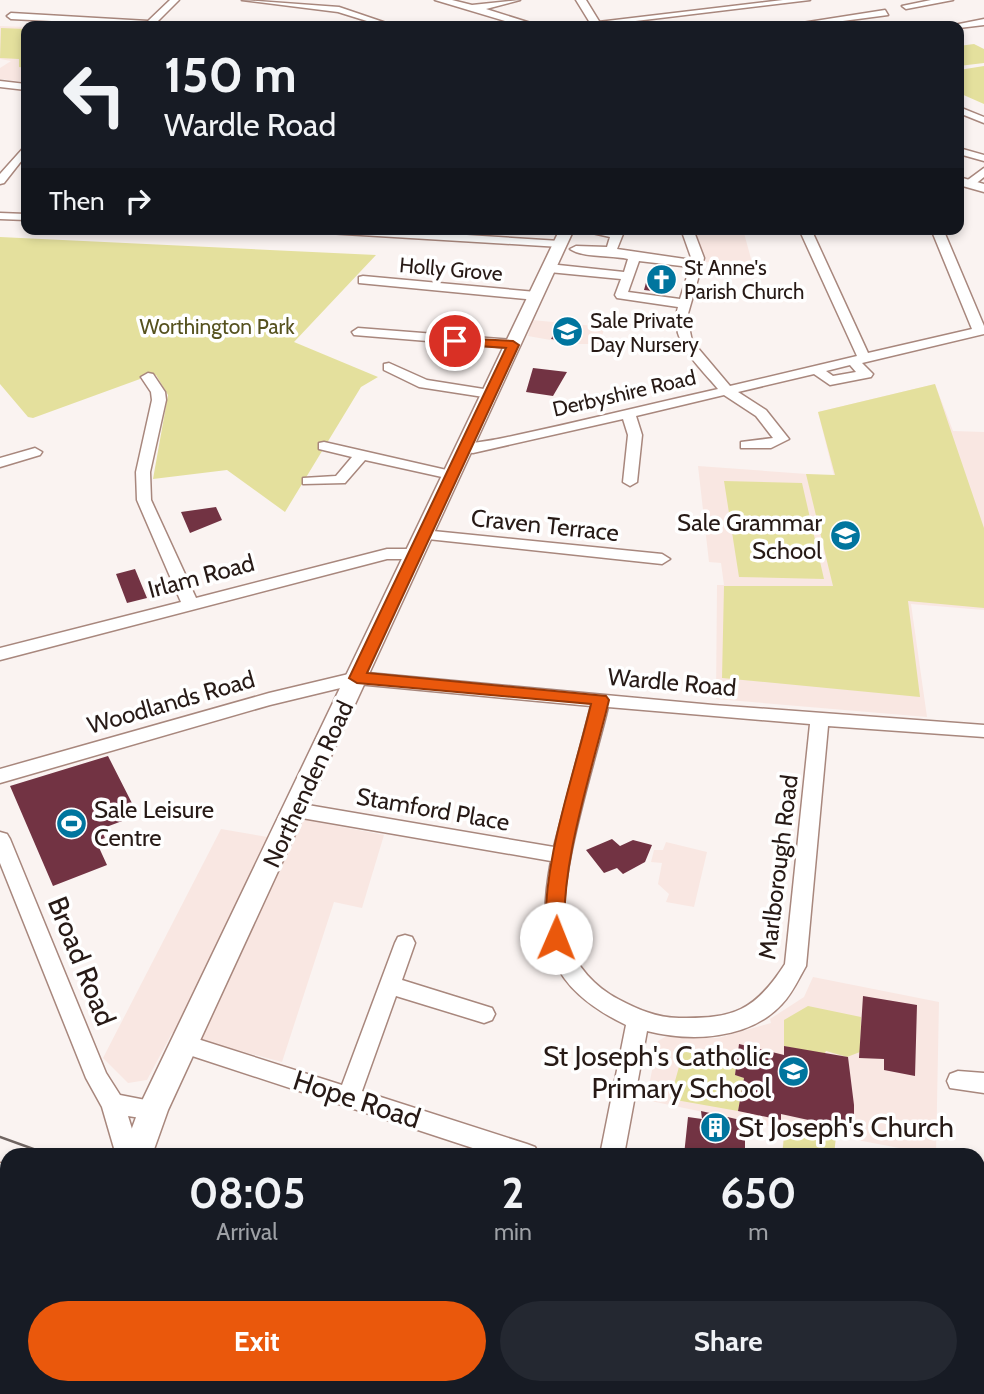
<!DOCTYPE html>
<html lang="en">
<head>
<meta charset="utf-8">
<style>
	:root { --surface:#171b24; --page:#242831; --text:#f1f3f6; --muted:#9ea1a6; --accent:#ea580c }
	body { margin:0; font-family:Cabin,sans-serif; background:var(--page); color:var(--text); height:100vh; display:flex; flex-direction:column; font-size:26px; white-space:nowrap }
	* { box-sizing:border-box; margin:0 }
	p { font-size:23px; color:var(--muted) }
	.icon { flex:none; width:38px; height:38px; fill:none; stroke:currentColor; stroke-width:2; stroke-linecap:round; stroke-linejoin:round }
	.map { position:relative; flex:1; overflow:hidden }
	.side { position:absolute; left:0px; top:1148px; width:985px; height:247px; display:flex; flex-direction:column; background:var(--surface); border-radius:21px 21px 0 0; box-shadow:0 4px 10px #0003 }
	.side>* { flex:none }
	.banner { position:absolute; left:21px; top:21px; width:943px; height:214px; border-radius:14px; box-shadow:0 4px 10px #0003; background:#171b24; color:var(--text); overflow:hidden }
	.pin { position:absolute; display:grid; place-items:center; width:60px; height:60px; color:#fff; margin:-30px; border:4px solid #fff; border-radius:50%; box-shadow:0 2px 7px #0007 }
	.me { position:absolute; width:77px; margin:-38px; rotate:1deg; stroke-linejoin:round; filter:drop-shadow(0 0 5px #0008) }
	.turn { display:flex; align-items:center; gap:24px; height:147px; padding:0 28px; font-size:32px }
	.turn .icon { width:91px; height:91px; stroke-width:2.5 }
	.turn b { display:block; font-size:49px; line-height:60px }
	.then { display:flex; align-items:center; height:66px; padding:0 28px; background:#0003; gap:14px; font-size:26px }
	.eta { display:flex; justify-content:space-evenly; align-items:center; height:119px; text-align:center }
	.eta b { font-size:42px; font-weight:700; line-height:49px }
	.cta { display:flex; gap:14px; margin-top:auto; padding:14px 28px }
	.cta a { flex:1; height:80px; border-radius:42px; background:var(--accent); color:#fff; font-size:28px; font-weight:700; line-height:80px; text-align:center }
	.cta a+a { background:var(--page); color:var(--text) }
	.map>svg:first-child { display:block }
	.built { fill:#f9e7e2 }
	.green { fill:#e4e09d }
	.water { fill:#e0a8d7; stroke:#a87d9d; stroke-width:2 }
	.building { fill:#723343 }
	.lines { fill:none; stroke-linecap:round; stroke-linejoin:round }
	.minor-casing { stroke:#a8877d; stroke-width:3 }
	.major-casing { stroke:#a8877d; stroke-width:3 }
	.minor { fill:#fff; fill-rule:evenodd }
	.major { fill:#fff; fill-rule:evenodd }
	.tram { stroke:#6f6461; stroke-width:2.5 }
	.route { fill:#ea580c; stroke:#983908; stroke-width:2 }
	.labels { text-anchor:middle; dominant-baseline:central; stroke-width:7; stroke-linejoin:round; paint-order:stroke }
	.far-poi-label { font-size:21px; fill:#271a16; stroke:#fff; text-anchor:start }
	.far-street-label { font-size:21px; fill:#271a16; stroke:#fff }
	.far-park-label { font-size:21px; fill:#56521f; stroke:#fff }
	.poi-label { font-size:24px; fill:#271a16; stroke:#fff; text-anchor:end }
	.street-label { font-size:24px; fill:#271a16; stroke:#fff }
	.near-street-label { font-size:28px; fill:#271a16; stroke:#fff }
	.near-poi-label { font-size:28px; fill:#271a16; stroke:#fff; text-anchor:end }
</style>
</head>
<body>
<div class="map">
<svg width="984" height="1394" viewBox="0 0 984 1394">
	<rect width="100%" height="100%" fill="#faf3f1"/>
	<path class="built" d="M0,26L26,27V82L0,79V68L11,61L0,59Z
		M694,229H797L799,235L744,233L753,266L706,262Z
		M532,320L605,327L599,344H573L528,336Z
		M935,384L953,431L984,432V610L911,604L927,717L716,699L717,585H724L721,563L709,562L698,466L834,476L818,412Z
		M296,818L384,835L362,908L334,902L282,1062L172,1033L147,1080L128,1083L103,1058L221,829L285,840Z
		M666,842L707,852L694,907L666,902L669,894L658,884L662,863L651,862L654,850H663Z
		M813,977L939,1002L936,1155L836,1136L834,1155H782L784,1129L646,1100L658,1041L665,1037L718,1038L771,1023L770,1019L804,997Z
		M88,1388H322L343,1394H86Z"/>
	<path class="green" d="M1,28L26,29V68L19,67V59L0,58Z
		M974,44L984,49V63L959,66V46Z
		M984,66V104L959,93V70Z
		M0,237L376,255L294,342L378,377L361,387L285,512L227,470L153,479L168,395L156,375L140,376V379L33,418L28,417L0,384Z
		M935,384L984,528V608L908,601L920,697L722,678L724,586H833L806,474L835,475L818,412Z
		M724,481L802,483L824,579L739,577Z
		M808,1006L861,1017L860,1052L847,1057L826,1051L824,1055L784,1046V1020Z
		M684,1049L737,1059L735,1075L744,1078L738,1111L670,1099Z
		M785,1129L836,1136L834,1155H782Z"/>
	<path class="water" d="M373,1388H544L566,1394H393Z"/>
	<path class="building" d="M655,270L671,271L669,275H676L669,293L644,290L648,275L656,276Z
		M558,326L579,327L576,342L551,339Z
		M533,368L567,372L553,396L526,392Z
		M216,507L222,520L190,533L181,512Z
		M135,569L147,598L127,603L116,574Z
		M108,756L138,815L101,829L105,838L96,841L107,865L53,886L10,786Z
		M612,839L620,846L633,840L652,845L645,862L623,874L617,868L604,873L586,850Z
		M863,996L917,1005L915,1076L884,1070V1059L859,1058Z
		M739,1044L784,1055V1046L848,1057L854,1105V1130L781,1114V1120L738,1111L744,1078L735,1075Z
		M701,1111L745,1121V1155H684L688,1117L702,1119Z"/>
	<g class="lines">
		<defs>
			<path id="minor" d="M170,0H179L153,26L11,19L7,16L11,13L148,21Z
				M242,0L339,7L395,26H383L338,12Z
				M783,0H810L594,26L590,23Z
				M931,0H953L906,9L902,6Z
				M885,10L888,15L805,26H783Z
				M984,19V25L959,28L949,26Z
				M0,81L26,84V90L0,87Z
				M959,107L984,117V123L959,113Z
				M26,145V155L4,183L0,184V174Z
				M959,148L984,155V161L959,154Z
				M984,168V177L973,186H965V182Z
				M0,213L26,214V220L0,219Z
				M306,229H372L560,241L566,244L560,247L311,232Z
				M606,229L623,234L617,249L692,260L681,229H693L704,258L687,317L692,341L730,386L857,356L799,229H811L868,353L972,329L931,229H943L984,326V334L862,363L873,374L871,377L830,385L814,374L738,392L766,410L789,439L771,448H741V442L773,438L756,416L724,395L636,416L642,435L637,482L630,486L623,482L628,435L623,419L473,453L459,451L457,448C463,443 492,441 503,438C575,423 646,405 718,389C698,365 668,340 678,307L617,298L615,295L621,279L549,272L543,268L549,264L624,272L628,259C612,255 583,258 570,249L576,246L607,247L610,237L579,230ZM639,261L690,267L680,299L628,292ZM850,365L856,372L833,376L826,371Z
				M363,276L536,292L542,296L536,300L359,283V277Z
				M358,328L513,340L519,344L513,348L354,335L352,332Z
				M389,363L427,380L490,390L497,394L490,398L419,387L384,370V364Z
				M148,373L153,374L165,392L166,400L150,472L151,500L196,598L387,549H414L422,554L414,559H387L0,660V648L181,602L137,500L136,472L152,400L151,392L141,377Z
				M324,442L451,471L458,475L451,479L365,460L345,483L303,484V478L336,476L352,457L319,449V443Z
				M35,448L42,452L40,455L0,467V458Z
				M423,530L662,554L670,559L662,564L418,538L415,535Z
				M357,672L713,705L984,725V737L828,726L806,966C799,978 792,994 782,1004C749,1040 691,1042 647,1031L624,1155H600L626,1025C548,987 536,942 551,861L296,817L289,815L287,810L289,805L296,803L554,847L591,706L357,684L270,705L0,783V769L269,693ZM608,707L810,724L785,964C755,1011 733,1019 679,1018C657,1018 637,1009 618,999C595,987 576,966 567,941C551,894 596,760 608,707Z
				M0,832L7,834L10,839L106,1073L120,1095L161,1103L164,1110L161,1117L153,1120L128,1116L140,1155H116L102,1107L86,1078L0,863Z
				M405,935L412,937L415,943L402,980L492,1008L495,1014L492,1020L484,1023L396,996L362,1091L527,1144L535,1147L539,1155H494L177,1051L174,1044L177,1037L185,1035L342,1085L395,943L398,937Z
				M958,1071L984,1073V1093L950,1088L947,1081L950,1074Z
				M0,1163L7,1165V1187L0,1185Z
				M0,1286L7,1288V1314L0,1312Z
				M978,1376L984,1378V1394H963V1388H978Z
				M885,1388H920L922,1394H887Z"/>
			<path id="major" d="M435,0H452L472,5L520,0L486,9L540,26H522Z
				M576,0H586L602,26H592Z
				M959,177L984,184V192L959,185Z
				M560,229H574L168,1110L152,1155H122L142,1101Z
				M50,1388H85L83,1394H48Z"/>
		</defs>
		<use href="#minor" class="minor-casing"/>
		<use href="#major" class="major-casing"/>
		<use href="#minor" class="minor"/>
		<use href="#major" class="major"/>
		<path class="tram" d="M0,1137L50,1155
			M730,1388L751,1394
			M769,1388L790,1394"/>
	</g>
	<path class="route" d="M455,338L513,341L519,345L367,673L606,696L609,700C592,771 559,866 565,938L556,945L546,938C541,864 574,776 591,704L357,683L349,678L506,348L451,344V339Z"/>
	<defs>
		<symbol id="church-disc" viewBox="-11 -11 22 22"><circle r="9.5" fill="#00759e" stroke="#fff"/><path d="M-1.2-6h2.4v3.5h3.3v2.4h-3.3V6h-2.4V-.1h-3.3v-2.4h3.3Z" fill="#fff"/></symbol>
		<symbol id="school-disc" viewBox="-11 -11 22 22"><circle r="9.5" fill="#00759e" stroke="#fff"/><path d="M0-5L7-2L0 1L-7-2ZM-4 1L0 2.5L4 1V4Q0 6-4 4Z" fill="#fff"/></symbol>
		<symbol id="stadium-disc" viewBox="-11 -11 22 22"><circle r="9.5" fill="#00759e" stroke="#fff"/><path d="M0-5a6.5 5 0 1 0 0 10a6.5 5 0 1 0 0-10ZM-3.5-1.8h7v3.6h-7Z" fill="#fff"/></symbol>
		<symbol id="building-disc" viewBox="-11 -11 22 22"><circle r="9.5" fill="#00759e" stroke="#fff"/><path d="M-4-6H4V6H1V3H-1V6H-4ZM-2.5-4.3h1.7v1.8h-1.7ZM.8-4.3h1.7v1.8H.8ZM-2.5-1h1.7V.8h-1.7ZM.8-1h1.7V.8H.8Z" fill="#fff"/></symbol>
	</defs>
	<g fill-rule="evenodd">
		<use href="#church-disc" x="644" y="262" width="35" height="35"/>
		<use href="#school-disc" x="550" y="314" width="35" height="35"/>
		<use href="#school-disc" x="828" y="518" width="35" height="35"/>
		<use href="#stadium-disc" x="54" y="806" width="35" height="35"/>
		<use href="#school-disc" x="776" y="1054" width="35" height="35"/>
		<use href="#building-disc" x="698" y="1110" width="35" height="35"/>
	</g>
	<g class="labels">
		<g class="far-poi-label">
			<text x="684" y="267">St Anne's<tspan x="684" dy="24">Parish Church</tspan></text>
			<text x="590" y="320">Sale Private<tspan x="590" dy="24">Day Nursery</tspan></text>
		</g>
		<g class="far-street-label">
			<text transform="translate(451 269) rotate(5)">Holly Grove</text>
			<text transform="translate(624 393) rotate(-13)">Derbyshire Road</text>
		</g>
		<g class="far-park-label">
			<text x="217" y="326">Worthington Park</text>
		</g>
		<g class="poi-label">
			<text x="822" y="522">Sale Grammar<tspan x="822" dy="28">School</tspan></text>
			<text x="94" y="809" text-anchor="start">Sale Leisure<tspan x="94" dy="28">Centre</tspan></text>
		</g>
		<g class="street-label">
			<text transform="translate(545 525) rotate(6)">Craven Terrace</text>
			<text transform="translate(201 576) rotate(-15)">Irlam Road</text>
			<text transform="translate(672 682) rotate(5)">Wardle Road</text>
			<text transform="translate(171 702) rotate(-16)">Woodlands Road</text>
			<text transform="translate(308 784) rotate(-65)">Northenden Road</text>
			<text transform="translate(433 809) rotate(10)">Stamford Place</text>
			<text transform="translate(778 867) rotate(-83)">Marlborough Road</text>
		</g>
		<g class="near-street-label">
			<text transform="translate(82 961) rotate(68)">Broad Road</text>
			<text transform="translate(357 1099) rotate(18)">Hope Road</text>
		</g>
		<g class="near-poi-label">
			<text x="771" y="1056">St Joseph's Catholic<tspan x="771" dy="32">Primary School</tspan></text>
			<text x="738" y="1127" text-anchor="start">St Joseph's Church</text>
		</g>
	</g>
</svg>
<div class="pin" style="left:455px;top:341px;background:#d93025"><svg class="icon" aria-label="arrive" viewBox="0 0 24 24"><path d="M6 21V4h12l-3 4 3 4H6"/></svg></div>
<svg class="me" style="left:556px;top:938px" viewBox="-20 -20 40 40"><circle r="19" fill="#fff"/><path d="M0-13L10 11 0 6-10 11z" fill="#ea580c"/></svg>
<div class="banner">
<div class="turn"><svg class="icon" aria-label="left" viewBox="0 0 24 24"><path d="M17 20v-9H6M10 6l-5 5 5 5"/></svg><div><b>150 m</b>Wardle Road</div></div>
<div class="then">Then<svg class="icon" aria-label="right" viewBox="0 0 24 24"><path d="M7 20v-9h11M14 6l5 5-5 5"/></svg></div>
</div>
<section class="side">
<div class="eta">
<div><b>08:05</b><p>Arrival</p></div>
<div><b>2</b><p>min</p></div>
<div><b>650</b><p>m</p></div>
</div>
<div class="cta"><a>Exit</a><a>Share</a></div>
</section>
</div>
</body>
</html>
